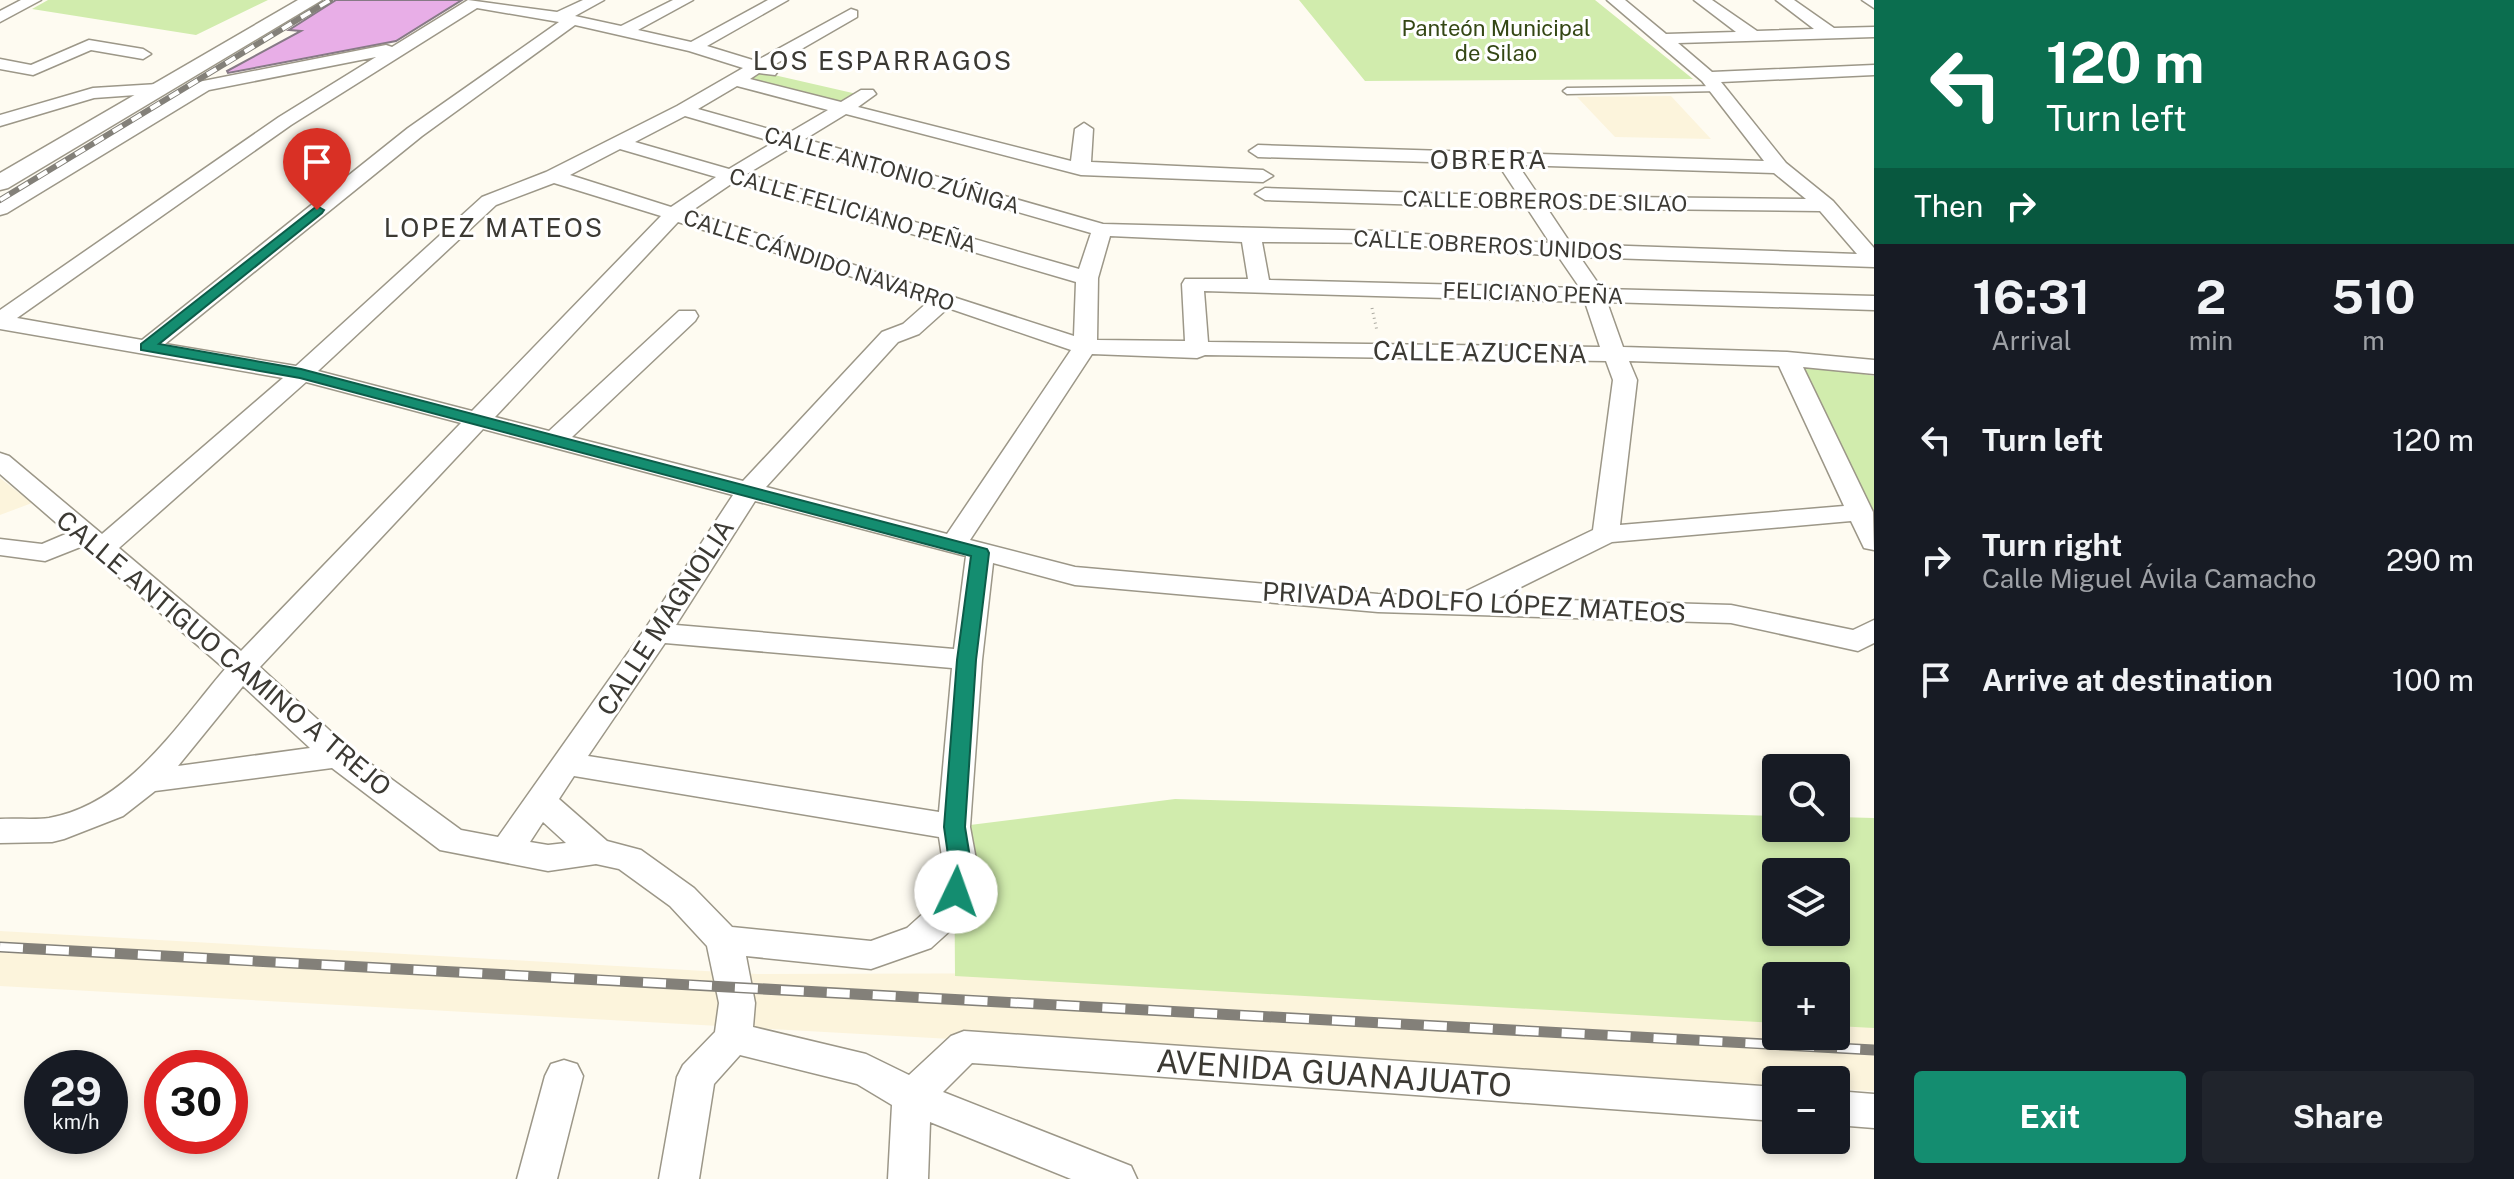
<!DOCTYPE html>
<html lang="en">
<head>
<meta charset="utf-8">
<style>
	:root { --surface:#171b24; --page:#20242c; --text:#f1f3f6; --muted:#9ea1a6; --accent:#148d70 }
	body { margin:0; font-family:"Public Sans",sans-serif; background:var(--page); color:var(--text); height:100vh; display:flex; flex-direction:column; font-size:30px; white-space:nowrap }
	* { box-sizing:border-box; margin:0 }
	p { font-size:26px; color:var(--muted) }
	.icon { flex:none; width:44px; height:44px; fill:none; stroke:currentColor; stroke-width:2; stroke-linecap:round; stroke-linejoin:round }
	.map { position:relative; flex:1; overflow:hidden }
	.panel { display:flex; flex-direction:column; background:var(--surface); width:640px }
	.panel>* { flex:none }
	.guide { background:#0b6e4f; color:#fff; overflow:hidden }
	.tools { position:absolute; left:1762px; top:754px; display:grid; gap:16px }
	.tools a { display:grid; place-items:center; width:88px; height:88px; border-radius:8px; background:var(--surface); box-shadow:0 4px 12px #0003; font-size:40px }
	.speed { position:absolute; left:24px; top:1050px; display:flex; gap:16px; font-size:40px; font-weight:700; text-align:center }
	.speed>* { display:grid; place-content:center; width:104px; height:104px; border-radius:50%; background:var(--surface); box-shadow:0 4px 12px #0003; line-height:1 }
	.speed small { font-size:20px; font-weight:400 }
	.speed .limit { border:12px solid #d22; background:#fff; color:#111 }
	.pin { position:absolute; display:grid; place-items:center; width:68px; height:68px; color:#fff; margin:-82px -34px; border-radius:50% 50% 50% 0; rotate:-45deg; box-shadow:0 0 8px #0007 }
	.pin .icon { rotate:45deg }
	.me { position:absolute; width:88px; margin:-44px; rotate:3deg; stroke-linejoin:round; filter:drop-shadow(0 0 6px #0008) }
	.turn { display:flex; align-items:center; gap:28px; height:168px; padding:0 40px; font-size:36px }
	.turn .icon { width:104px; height:104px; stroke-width:2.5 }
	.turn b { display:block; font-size:56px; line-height:68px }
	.then { display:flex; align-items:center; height:76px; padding:0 40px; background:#0003; gap:16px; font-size:30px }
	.eta { display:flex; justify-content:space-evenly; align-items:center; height:136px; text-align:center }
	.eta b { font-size:48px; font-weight:700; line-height:56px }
	.primary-button { display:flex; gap:16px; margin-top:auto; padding:16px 40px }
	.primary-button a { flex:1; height:92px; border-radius:8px; background:var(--accent); color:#fff; font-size:32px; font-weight:700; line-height:92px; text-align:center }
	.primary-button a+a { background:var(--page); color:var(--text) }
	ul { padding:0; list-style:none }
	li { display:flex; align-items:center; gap:24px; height:120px; padding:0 40px }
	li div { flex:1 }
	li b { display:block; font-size:30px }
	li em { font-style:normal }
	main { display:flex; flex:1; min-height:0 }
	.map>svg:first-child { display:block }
	.built { fill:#fcf4dc }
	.green { fill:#d1ecad; fill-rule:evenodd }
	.building { fill:#e8aee7; stroke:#877a86; stroke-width:2 }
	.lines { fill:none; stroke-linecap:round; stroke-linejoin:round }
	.service-casing { stroke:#9c9788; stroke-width:3 }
	.minor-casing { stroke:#9c9788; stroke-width:3 }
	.tertiary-casing { stroke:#9c9788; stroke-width:3 }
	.path { stroke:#acaaa1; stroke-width:3; stroke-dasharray:1 4; stroke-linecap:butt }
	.service { fill:#fff; fill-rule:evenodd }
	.minor { fill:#fff; fill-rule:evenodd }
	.tertiary { fill:#fff; fill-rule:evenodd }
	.rail-far1-casing { stroke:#838079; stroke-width:6 }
	.rail-casing { stroke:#838079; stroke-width:11 }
	.rail-far1 { stroke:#fff; stroke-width:4; stroke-dasharray:11; stroke-linecap:butt }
	.rail { stroke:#fff; stroke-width:8; stroke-dasharray:23; stroke-linecap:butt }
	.route { fill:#148d70; stroke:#0d5c49; stroke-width:2 }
	.labels { text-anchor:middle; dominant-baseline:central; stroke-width:6; stroke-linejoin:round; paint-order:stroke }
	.far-park-label { font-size:22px; fill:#344714; stroke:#fff }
	.far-street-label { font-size:22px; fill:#3c3a34; stroke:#fff }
	.far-quarter-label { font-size:26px; letter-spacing:2px; fill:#3c3a34; stroke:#fff }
	.street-label { font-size:26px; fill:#3c3a34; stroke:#fff }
	.near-street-label { font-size:32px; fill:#3c3a34; stroke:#fff }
</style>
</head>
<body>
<main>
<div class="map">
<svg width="1874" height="1179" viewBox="0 0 1874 1179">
	<rect width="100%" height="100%" fill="#fefbf1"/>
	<path class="built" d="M1671,96L1711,139L1615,137L1577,97Z
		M0,478L32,503L0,515Z
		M0,931L757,974L1077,973L1776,1010V1036H1836V1013L1874,1015V1091L1836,1089V1080H1776V1085L0,986Z"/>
	<path class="green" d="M48,0H268L196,35L32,9Z
		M1299,0H1595L1693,79L1365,81Z
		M761,72L857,94L840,103L745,81Z
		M1787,359L1874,376V548L1860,512Z
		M1175,799L1776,816V828H1836V817L1874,818V1028L1836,1026V976H1776V1023L955,976L954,827ZM1776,872H1836V932H1776Z"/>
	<path class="building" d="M336,0H462L396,41L228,73L227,71L301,31L289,30Z"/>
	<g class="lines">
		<defs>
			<path id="service" d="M1717,86L1721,89L1720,91L1567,94L1563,91L1567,88Z"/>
			<path id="minor" d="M21,0H41L0,22V11Z
				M468,0L557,12L583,0H604L575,16L621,26L673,0H693L638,30L691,42L768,0H788L707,46L756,61L851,9L857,11V17L772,66L778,71L775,75L759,73L750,79L841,102L861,90H873L876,94L858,107L1071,161L1075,129L1084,123L1093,129L1091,162L1263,170L1273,176L1263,182L1081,175L846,114L805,139L1103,224L1382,231L1550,243L1527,208L1265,200L1255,194L1265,188L1519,196L1498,164L1258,157L1249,151L1258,145L1764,161L1702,81L1607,0H1625L1666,34L1736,32L1694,0H1712L1757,31L1814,29L1776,0H1794L1834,28L1874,27V37L1678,43L1712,72L1874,65V75L1721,82L1786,163L1833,201L1874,248V267L1580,257L1602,289L1874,296V310L1607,302L1623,347L1787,352L1874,360V374L1803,367L1873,512L1874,550L1864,548L1851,521L1612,542L1499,598L1731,605L1853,630L1874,620V643L1858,651L1731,623L1378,612L1075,585L993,563L982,660L970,827L979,876L963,919L931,948L871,969L746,956L755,1003L753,1027L866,1054L909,1075L951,1036L964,1031L1776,1087V1121L972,1063L943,1092L1131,1166L1137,1179H1071L930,1122L928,1179H888L892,1105L857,1084L740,1055L714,1084L699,1179H659L677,1077L683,1065L715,1032L719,1003L707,946L670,906L619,869L596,864L548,871L440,850L332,768L155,791L123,816L64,839L52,842L0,843V819C16,818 34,820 49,818C128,804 177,725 225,669L83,546L45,561L0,555V539L42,544L68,533L0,474V453L9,456L102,534L283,378L0,329V310L279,117L376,57L209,90L7,213L0,215V201L198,82L386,45L392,47ZM477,8L559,22L408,128L142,340L17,318L291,125ZM575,25L689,51L743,68L677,106L546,172L482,197L296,366L165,344L422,136ZM737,86L828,110L787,134L698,109ZM685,116L774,142L729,169L635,142ZM792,147L1091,233L1079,269L747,174ZM620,149L716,177L671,207L570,175ZM1518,165L1774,173L1806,199L1539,196ZM734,182L1076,282L1074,336L690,212ZM554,183L661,216L472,411L318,371L496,205ZM1547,208L1820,211L1857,254L1571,244ZM678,222L929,301L903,324L882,332L743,481L572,437L695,321L698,316L695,311H679L549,431L495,417ZM1110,236L1242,242L1248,279H1185L1182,284L1185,341L1097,340L1098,278ZM1262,242L1382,243L1558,256L1580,288L1269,280ZM1204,291L1585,302L1600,347L1208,342ZM948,308L1071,350L947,534L766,487L898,342L919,334ZM1092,354L1197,358L1205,355L1606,361L1613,380L1593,530L1456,596L1378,594L1075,567L970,540ZM1629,361L1779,366L1844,506L1620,525L1637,380ZM306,382L461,423L241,651L119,548ZM483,429L733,495L647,626L498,837L461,830L349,748L260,667ZM755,501L966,556L954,649L676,625ZM665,643L952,668L939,812L588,756ZM243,686L310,748L178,766ZM574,776L939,837L945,876L936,902L907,928L871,941L732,927L694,888L641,850L607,841L559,799ZM543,822L566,843L548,845L530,842Z
				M1862,0H1874V8Z
				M89,40L143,49L151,54L143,59L91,50L33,75L0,69V59L31,65Z
				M158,84L164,85L167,89L164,93L94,98L0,126V115L93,88Z
				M564,1060L577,1064L583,1076L557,1179H517L545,1076L551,1064Z
				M1836,1091L1874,1094V1128L1836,1125Z"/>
			<path id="tertiary" d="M298,0H322L8,188L0,190V173Z"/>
		</defs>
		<use href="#service" class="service-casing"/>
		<use href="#minor" class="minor-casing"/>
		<use href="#tertiary" class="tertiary-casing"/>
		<path class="path" d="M1372,308L1377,331"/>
		<use href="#service" class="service"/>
		<use href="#minor" class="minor"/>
		<use href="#tertiary" class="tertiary"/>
		<defs>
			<path id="rail-far1" d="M0,200L330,0"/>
			<path id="rail" d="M0,947L1874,1050"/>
		</defs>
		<use href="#rail-far1" class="rail-far1-casing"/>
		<use href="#rail" class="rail-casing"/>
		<use href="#rail-far1" class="rail-far1"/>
		<use href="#rail" class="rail"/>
	</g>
	<path class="route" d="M317,206L324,210L322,213L159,344L301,369L987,549L989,553L976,660L965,827L973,876L964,898L956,901L948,898L945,892L951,876L944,827L957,660L971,556L300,378L141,350V344Z"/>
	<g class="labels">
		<g class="far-park-label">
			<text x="1496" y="28">Panteón Municipal<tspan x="1496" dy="25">de Silao</tspan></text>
		</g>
		<g class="far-street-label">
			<text transform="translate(892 170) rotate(16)">CALLE ANTONIO ZÚÑIGA</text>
			<text transform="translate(1545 201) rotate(1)">CALLE OBREROS DE SILAO</text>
			<text transform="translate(853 210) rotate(16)">CALLE FELICIANO PEÑA</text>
			<text transform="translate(1488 245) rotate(3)">CALLE OBREROS UNIDOS</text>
			<text transform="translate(819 260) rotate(18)">CALLE CÁNDIDO NAVARRO</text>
			<text transform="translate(1533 293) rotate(2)">FELICIANO PEÑA</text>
		</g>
		<g class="far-quarter-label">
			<text x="883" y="60">LOS ESPARRAGOS</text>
			<text x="1489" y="159">OBRERA</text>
			<text x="494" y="227">LOPEZ MATEOS</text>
		</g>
		<g class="street-label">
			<text transform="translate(1480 352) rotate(1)">CALLE AZUCENA</text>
			<text transform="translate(1474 602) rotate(3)">PRIVADA ADOLFO LÓPEZ MATEOS</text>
			<text transform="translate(665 617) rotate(-57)">CALLE MAGNOLIA</text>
			<text transform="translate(224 653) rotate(40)">CALLE ANTIGUO CAMINO A TREJO</text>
		</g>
		<g class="near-street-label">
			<text transform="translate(1334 1073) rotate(4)">AVENIDA GUANAJUATO</text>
		</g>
	</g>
</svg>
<div class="tools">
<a><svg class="icon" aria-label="search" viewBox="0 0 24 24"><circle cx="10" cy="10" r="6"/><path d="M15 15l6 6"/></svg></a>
<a><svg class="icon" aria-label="layers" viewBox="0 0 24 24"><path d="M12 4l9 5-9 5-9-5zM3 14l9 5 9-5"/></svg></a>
<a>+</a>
<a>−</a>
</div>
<div class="speed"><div>29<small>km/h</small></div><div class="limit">30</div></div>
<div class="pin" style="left:317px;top:210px;background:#d93025"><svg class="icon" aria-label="arrive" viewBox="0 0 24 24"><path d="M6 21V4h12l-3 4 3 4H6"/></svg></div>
<svg class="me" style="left:956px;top:892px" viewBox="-20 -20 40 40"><circle r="19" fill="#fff"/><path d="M0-13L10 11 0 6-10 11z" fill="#148d70"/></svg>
</div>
<section class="panel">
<div class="guide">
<div class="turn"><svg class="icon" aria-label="left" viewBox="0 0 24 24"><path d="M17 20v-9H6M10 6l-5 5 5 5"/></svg><div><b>120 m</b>Turn left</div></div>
<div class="then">Then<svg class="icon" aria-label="right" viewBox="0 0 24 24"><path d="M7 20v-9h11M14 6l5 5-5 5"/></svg></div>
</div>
<div class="eta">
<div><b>16:31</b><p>Arrival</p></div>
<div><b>2</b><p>min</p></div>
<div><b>510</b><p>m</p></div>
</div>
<ul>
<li><svg class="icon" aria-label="left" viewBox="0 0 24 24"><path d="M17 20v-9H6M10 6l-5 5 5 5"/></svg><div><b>Turn left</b></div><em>120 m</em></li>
<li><svg class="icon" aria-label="right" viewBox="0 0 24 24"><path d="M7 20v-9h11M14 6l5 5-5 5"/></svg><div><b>Turn right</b><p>Calle Miguel Ávila Camacho</p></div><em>290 m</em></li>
<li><svg class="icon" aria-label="arrive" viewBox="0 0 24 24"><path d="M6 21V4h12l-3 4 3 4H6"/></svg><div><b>Arrive at destination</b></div><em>100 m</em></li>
</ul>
<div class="primary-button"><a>Exit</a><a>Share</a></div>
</section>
</main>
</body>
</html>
